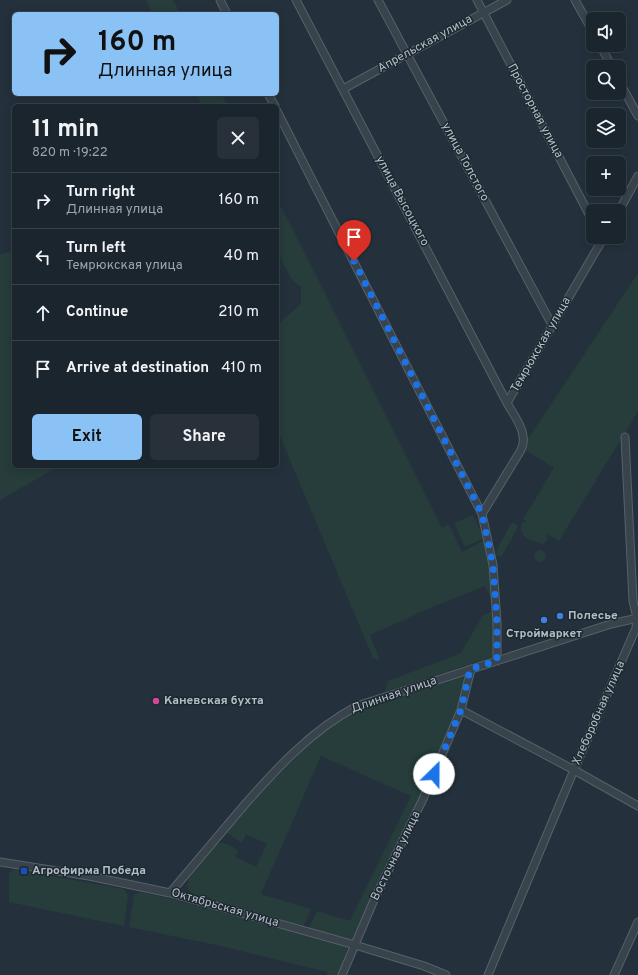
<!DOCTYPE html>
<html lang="en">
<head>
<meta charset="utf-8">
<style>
	:root { --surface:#1b252d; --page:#283139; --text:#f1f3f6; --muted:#a0a5aa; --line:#394249; --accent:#8bc2f5 }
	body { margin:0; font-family:Overpass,sans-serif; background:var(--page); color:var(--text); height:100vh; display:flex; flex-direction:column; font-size:15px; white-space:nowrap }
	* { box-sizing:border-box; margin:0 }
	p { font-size:13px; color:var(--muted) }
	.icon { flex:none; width:22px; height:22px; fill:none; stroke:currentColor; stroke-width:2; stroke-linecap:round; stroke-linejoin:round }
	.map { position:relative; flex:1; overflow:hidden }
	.panel { position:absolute; left:12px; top:104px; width:267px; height:364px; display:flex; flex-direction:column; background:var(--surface); border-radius:6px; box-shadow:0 2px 10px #0003,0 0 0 1px var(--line) }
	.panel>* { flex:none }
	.banner { position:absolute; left:12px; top:12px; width:267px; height:84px; border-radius:6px; box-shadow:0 2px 10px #0003,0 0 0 1px var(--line); background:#8bc2f5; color:#111; overflow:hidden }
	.buttons { position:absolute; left:586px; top:12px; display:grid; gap:8px }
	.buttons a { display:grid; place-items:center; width:40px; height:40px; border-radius:6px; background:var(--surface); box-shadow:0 2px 10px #0003,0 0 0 1px var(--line); font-size:20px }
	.pin { position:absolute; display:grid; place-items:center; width:34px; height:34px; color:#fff; margin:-41px -17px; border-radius:50% 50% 50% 0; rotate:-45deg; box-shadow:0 0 4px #0007 }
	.pin .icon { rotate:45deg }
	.me { position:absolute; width:44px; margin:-22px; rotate:23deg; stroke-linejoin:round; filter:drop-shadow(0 0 3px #0008) }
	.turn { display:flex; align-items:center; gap:14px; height:84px; padding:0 20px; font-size:18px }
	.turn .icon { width:52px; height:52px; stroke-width:2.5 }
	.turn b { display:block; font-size:28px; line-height:34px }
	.round { display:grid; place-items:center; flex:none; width:42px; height:42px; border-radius:6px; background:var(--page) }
	.overview { display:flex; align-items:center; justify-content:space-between; height:68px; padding:0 20px }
	h1 { font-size:24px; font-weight:700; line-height:30px }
	.action { display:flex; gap:8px; margin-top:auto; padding:8px 20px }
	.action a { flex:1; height:46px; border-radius:6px; background:var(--accent); color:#111; font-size:16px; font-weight:700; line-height:46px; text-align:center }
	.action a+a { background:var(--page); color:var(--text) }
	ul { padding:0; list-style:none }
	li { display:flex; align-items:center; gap:12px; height:56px; padding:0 20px; border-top:1px solid var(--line) }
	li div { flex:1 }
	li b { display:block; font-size:15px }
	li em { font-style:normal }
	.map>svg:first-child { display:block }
	.green { fill:#263d3c }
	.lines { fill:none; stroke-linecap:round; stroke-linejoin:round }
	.minor-casing { stroke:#56616a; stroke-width:9 }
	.minor { stroke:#38434c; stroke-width:7 }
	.route { stroke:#1a73e8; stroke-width:7; stroke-dasharray:0 12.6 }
	.shop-dot { fill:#3f7fe0; stroke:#1d2831; stroke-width:1.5 }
	.hotel-dot { fill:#d1479c; stroke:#1d2831; stroke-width:1.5 }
	.transit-dot { fill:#1a4fb4; stroke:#1d2831; stroke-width:1.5 }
	.labels { text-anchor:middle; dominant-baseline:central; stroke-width:3; stroke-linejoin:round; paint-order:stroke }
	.street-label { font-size:12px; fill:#b3bec7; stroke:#1d2831 }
	.poi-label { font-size:12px; font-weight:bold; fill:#b3bec7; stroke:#1d2831; text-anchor:start }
</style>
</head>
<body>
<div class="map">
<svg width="638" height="975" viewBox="0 0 638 975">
	<rect width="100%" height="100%" fill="#24313c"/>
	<path class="green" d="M146,0H173L181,14H153Z
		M196,94H222L228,106H202Z
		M277,199L316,275L442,528L449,524L462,552L485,540L489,561L492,600L485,586L430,608L370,635L380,660L373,658L277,429V325L301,304V286L295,283L291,278L277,252Z
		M14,250V466H59L0,500V255Z
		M638,273V411L559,541L548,534L547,541L543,544C532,541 519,538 521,524L526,521L523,519L554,468L525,450L528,439Z
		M473,515L484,538L465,547L454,523Z
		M511,523H514L518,526L516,531L502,556L498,557L496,554L497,550Z
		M534 556a6 6 0 1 1 12 0a6 6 0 1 1-12 0Z
		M493,611L495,654L492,657L384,692L388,681L461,653L483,615Z
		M461,674L466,679L459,711L421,799L355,938L352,940L310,929L309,927L317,911L350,921L411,796L321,756L261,894L311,909L304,925L301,927L199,897L190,892L187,886L189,878L217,844C226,841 231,846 238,851L235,857L256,867L267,844L246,834L242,843L227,833L228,830C260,795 290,757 328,728C337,721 346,714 356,710Z
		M13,869L22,871V873L27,874L28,872L124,889L128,896L124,926L9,902V874Z
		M139,892L172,899L345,946L347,948V951L338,975H327V972L221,946L129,927L134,895Z"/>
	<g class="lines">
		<defs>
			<path id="minor" d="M220,0L227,14
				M296,0L507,403
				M378,0L552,325
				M477,0L593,222
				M575,0L593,32
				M600,45L612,67
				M619,81L638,116
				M343,89L507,0
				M268,94L275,106
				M277,111L482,514
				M619,211L638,176
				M497,661V623L493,565L482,514L521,450C529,434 515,417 507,403L604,237
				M461,710L574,770L638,806
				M0,862L89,876L170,893L355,945L424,966L446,975
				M170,893C194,865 217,837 241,809C275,770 310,731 357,706L611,624L638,618
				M342,975L374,900L423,799L461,710L471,669
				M488,975L574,770L636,628L637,618L633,601L625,437
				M614,975L638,922"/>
		</defs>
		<use href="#minor" class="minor-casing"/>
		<use href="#minor" class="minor"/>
	</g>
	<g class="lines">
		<path class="route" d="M354,261L482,514L493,565L497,623V661L470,669L461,710L434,774"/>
	</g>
	<g class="shop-dot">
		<circle cx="560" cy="616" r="4"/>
		<circle cx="544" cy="620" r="4"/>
	</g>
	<circle class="hotel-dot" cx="156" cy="701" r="4"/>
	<rect class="transit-dot" x="20" y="867" width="8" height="8" rx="2"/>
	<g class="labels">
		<g class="street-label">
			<text transform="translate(425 44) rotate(-29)">Апрельская улица</text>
			<text transform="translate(535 111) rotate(62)">Просторная улица</text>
			<text transform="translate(465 162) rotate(62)">улица Толстого</text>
			<text transform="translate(402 201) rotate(62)">улица Высоцкого</text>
			<text transform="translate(541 345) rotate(-60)">Темрюкская улица</text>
			<text transform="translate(394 695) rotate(-19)">Длинная улица</text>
			<text transform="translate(599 713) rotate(-66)">Хлеборобная улица</text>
			<text transform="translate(396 856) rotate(-64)">Восточная улица</text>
			<text transform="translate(225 908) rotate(16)">Октябрьская улица</text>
		</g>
		<g class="poi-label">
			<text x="568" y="616">Полесье</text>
			<text x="544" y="634" text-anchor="middle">Строймаркет</text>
			<text x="164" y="701">Каневская бухта</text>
			<text x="32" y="871">Агрофирма Победа</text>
		</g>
	</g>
</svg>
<div class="buttons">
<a><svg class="icon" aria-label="sound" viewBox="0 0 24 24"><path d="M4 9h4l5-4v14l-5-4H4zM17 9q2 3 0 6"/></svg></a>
<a><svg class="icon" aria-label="search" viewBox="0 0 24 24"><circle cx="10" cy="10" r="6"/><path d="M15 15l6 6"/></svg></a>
<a><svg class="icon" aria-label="layers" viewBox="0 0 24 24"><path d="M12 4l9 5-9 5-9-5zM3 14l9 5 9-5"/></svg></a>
<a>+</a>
<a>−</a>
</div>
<div class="pin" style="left:354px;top:261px;background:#d93025"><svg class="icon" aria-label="arrive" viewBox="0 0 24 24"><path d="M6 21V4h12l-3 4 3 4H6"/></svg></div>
<svg class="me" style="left:434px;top:774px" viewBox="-20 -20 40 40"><circle r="19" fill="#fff"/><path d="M0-13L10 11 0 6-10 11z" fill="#1a73e8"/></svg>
<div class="banner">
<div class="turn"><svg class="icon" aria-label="right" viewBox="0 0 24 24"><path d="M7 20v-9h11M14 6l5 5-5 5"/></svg><div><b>160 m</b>Длинная улица</div></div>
</div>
<section class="panel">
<div class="overview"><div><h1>11 min</h1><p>820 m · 19:22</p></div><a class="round"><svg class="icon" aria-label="close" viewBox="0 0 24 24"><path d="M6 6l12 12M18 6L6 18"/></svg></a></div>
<ul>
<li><svg class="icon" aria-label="right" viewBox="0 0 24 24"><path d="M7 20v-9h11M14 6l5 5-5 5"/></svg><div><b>Turn right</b><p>Длинная улица</p></div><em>160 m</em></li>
<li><svg class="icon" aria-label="left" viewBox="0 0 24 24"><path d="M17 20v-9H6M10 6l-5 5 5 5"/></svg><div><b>Turn left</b><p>Темрюкская улица</p></div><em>40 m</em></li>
<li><svg class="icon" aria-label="ahead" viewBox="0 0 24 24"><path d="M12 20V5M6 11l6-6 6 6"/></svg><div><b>Continue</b></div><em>210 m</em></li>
<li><svg class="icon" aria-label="arrive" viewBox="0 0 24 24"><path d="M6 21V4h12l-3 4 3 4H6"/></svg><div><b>Arrive at destination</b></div><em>410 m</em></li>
</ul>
<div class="action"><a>Exit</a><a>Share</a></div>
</section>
</div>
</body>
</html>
